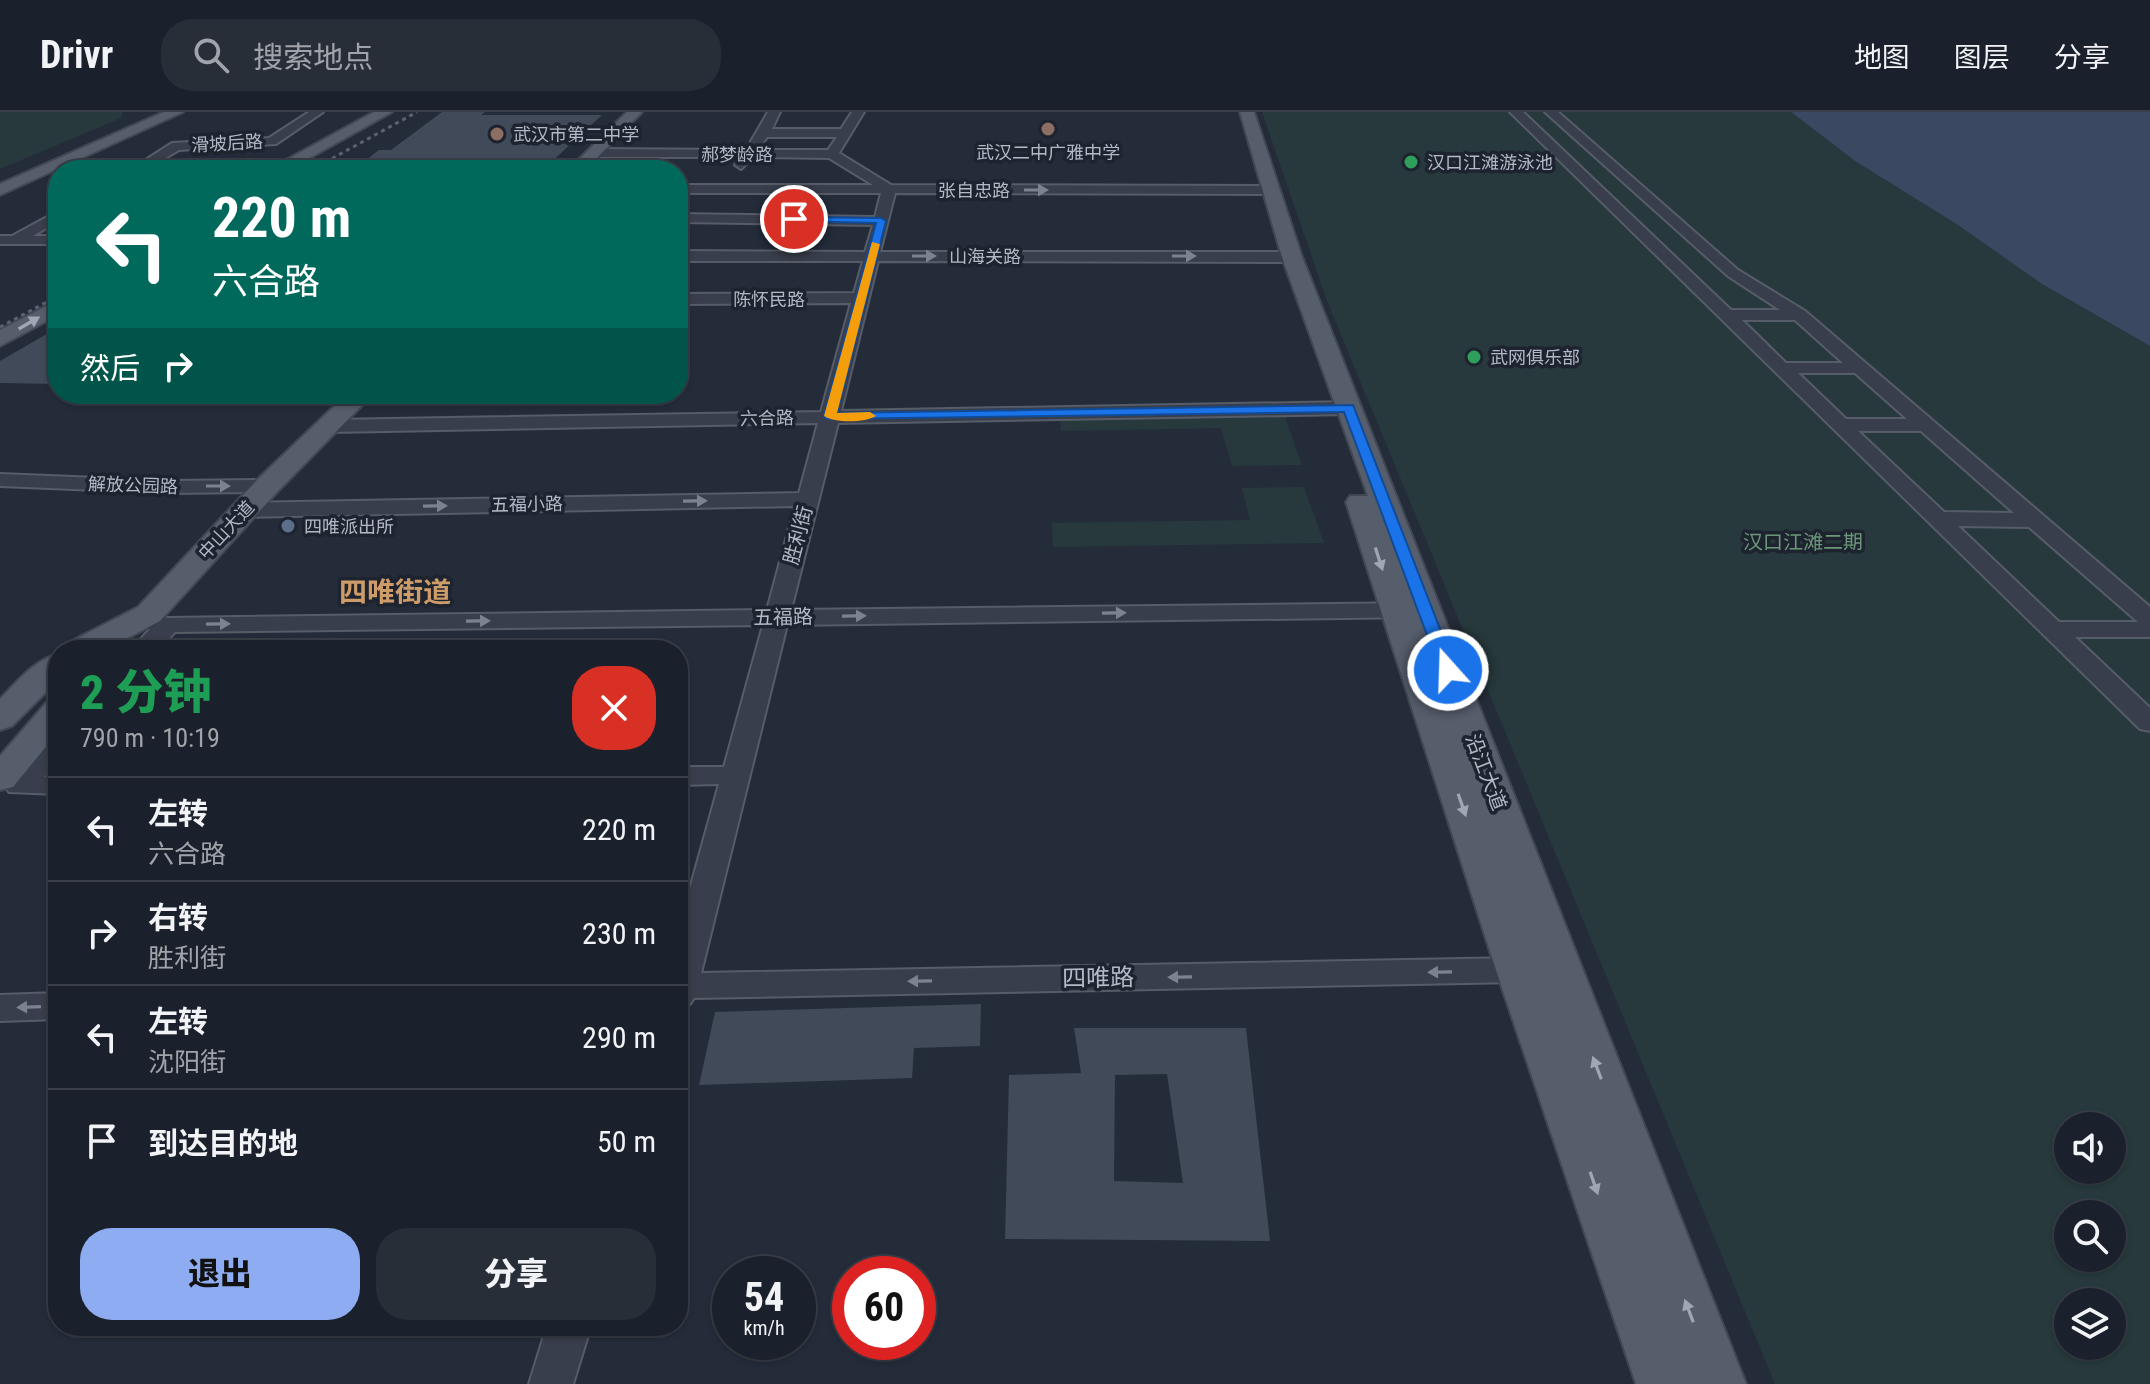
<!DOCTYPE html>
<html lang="zh">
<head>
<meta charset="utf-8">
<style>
	:root { --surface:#1b212c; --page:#282e38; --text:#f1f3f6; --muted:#a0a3a9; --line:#393e48; --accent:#8eacf1 }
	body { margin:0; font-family:"Roboto Condensed","Noto Sans SC",sans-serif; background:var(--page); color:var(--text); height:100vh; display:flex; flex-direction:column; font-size:30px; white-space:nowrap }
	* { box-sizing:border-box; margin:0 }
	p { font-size:26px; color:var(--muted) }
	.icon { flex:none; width:44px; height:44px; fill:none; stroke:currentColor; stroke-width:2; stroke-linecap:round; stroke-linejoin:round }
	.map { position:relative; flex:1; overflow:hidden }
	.panel { position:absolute; left:48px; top:528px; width:640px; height:696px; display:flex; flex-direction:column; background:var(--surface); border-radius:32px; box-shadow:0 2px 6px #0004,0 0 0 2px var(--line) }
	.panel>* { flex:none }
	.banner { position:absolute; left:48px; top:48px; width:640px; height:244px; border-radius:32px; box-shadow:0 2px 6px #0004,0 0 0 2px var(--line); background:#00695c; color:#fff; overflow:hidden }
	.buttons { position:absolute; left:2054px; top:1000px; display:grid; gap:16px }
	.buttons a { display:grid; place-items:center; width:72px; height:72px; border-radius:50%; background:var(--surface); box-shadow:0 2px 6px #0004,0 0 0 2px var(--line); font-size:40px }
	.speed { position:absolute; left:712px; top:1144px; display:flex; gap:16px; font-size:40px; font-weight:700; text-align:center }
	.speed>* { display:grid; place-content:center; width:104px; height:104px; border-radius:50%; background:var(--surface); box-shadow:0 2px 6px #0004,0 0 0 2px var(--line); line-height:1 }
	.speed small { font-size:20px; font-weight:400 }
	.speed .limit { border:12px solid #d22; background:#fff; color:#111 }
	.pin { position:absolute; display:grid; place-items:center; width:68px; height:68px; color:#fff; margin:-34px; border:4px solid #fff; border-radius:50%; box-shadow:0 2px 8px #0007 }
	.me { position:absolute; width:88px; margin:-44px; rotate:340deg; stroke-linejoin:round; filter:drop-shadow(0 0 6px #0008) }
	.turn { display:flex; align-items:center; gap:28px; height:168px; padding:0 32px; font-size:36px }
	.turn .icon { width:104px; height:104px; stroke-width:2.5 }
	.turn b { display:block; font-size:56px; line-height:68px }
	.then { display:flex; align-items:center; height:76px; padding:0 32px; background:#0003; gap:16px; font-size:30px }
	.round { display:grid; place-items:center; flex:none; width:84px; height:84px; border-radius:32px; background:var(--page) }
	.headline { display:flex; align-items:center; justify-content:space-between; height:136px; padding:0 32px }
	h1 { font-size:48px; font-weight:800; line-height:60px; color:#1e9e55 }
	.action { display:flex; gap:16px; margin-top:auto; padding:16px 32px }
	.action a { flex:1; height:92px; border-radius:32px; background:var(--accent); color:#111; font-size:32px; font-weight:800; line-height:92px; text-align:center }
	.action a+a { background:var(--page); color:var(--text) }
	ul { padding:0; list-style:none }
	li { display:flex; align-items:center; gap:24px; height:104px; padding:0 32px; border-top:2px solid var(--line) }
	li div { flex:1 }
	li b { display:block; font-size:30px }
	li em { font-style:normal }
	header { display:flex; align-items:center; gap:48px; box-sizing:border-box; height:112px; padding:0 40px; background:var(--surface); border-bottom:2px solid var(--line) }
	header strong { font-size:38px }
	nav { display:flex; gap:44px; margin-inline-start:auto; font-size:28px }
	.search { width:560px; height:72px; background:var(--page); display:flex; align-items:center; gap:20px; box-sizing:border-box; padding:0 28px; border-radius:32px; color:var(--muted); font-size:30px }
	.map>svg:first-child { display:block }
	.green { fill:#27393c; fill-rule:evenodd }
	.water { fill:#3b4862 }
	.building { fill:#414a59; fill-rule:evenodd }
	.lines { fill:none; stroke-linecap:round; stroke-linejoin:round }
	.minor-casing { stroke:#565c68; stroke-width:4 }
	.major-casing { stroke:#414753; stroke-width:4 }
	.minor { fill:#383e4b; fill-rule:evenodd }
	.major { fill:#565d6b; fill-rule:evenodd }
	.rail { stroke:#5a6271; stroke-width:3; stroke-dasharray:4 4; stroke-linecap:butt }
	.oneway { fill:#7c828f }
	.oneway2 { fill:#a0a7b4 }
	.route { fill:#1a73e8; stroke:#114b97; stroke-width:2 }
	.slow { fill:#f59e0b }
	.education-dot { fill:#8d6e63; stroke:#1d232f; stroke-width:3 }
	.leisure-dot { fill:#2e9e5b; stroke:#1d232f; stroke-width:3 }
	.service-dot { fill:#5c6f8a; stroke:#1d232f; stroke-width:3 }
	.labels { text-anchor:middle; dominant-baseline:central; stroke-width:7; stroke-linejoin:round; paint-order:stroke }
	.far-poi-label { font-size:18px; fill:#b3b9c6; stroke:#1d232f; text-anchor:start }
	.far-street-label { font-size:18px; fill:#b3b9c6; stroke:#1d232f }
	.street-label { font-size:20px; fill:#b3b9c6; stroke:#1d232f }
	.park-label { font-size:20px; fill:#6c9679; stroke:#1d232f }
	.near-street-label { font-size:24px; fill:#b3b9c6; stroke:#1d232f }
	.district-label { font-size:28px; font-weight:bold; fill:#cd9c68; stroke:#1d232f }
</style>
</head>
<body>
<header>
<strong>Drivr</strong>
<div class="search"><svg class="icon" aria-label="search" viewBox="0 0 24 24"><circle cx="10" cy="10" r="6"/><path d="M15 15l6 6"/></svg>搜索地点</div>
<nav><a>地图</a><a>图层</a><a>分享</a></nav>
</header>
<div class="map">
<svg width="2150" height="1272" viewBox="0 0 2150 1272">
	<rect width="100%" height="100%" fill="#242c3a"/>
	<path class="green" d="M0,0H123L121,6L0,57Z
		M1262,0H1791L1855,49L1958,113L2042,172L2150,234V1272H1775L1327,189ZM2068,1014H2112V1058H2068ZM2068,1102H2112V1146H2068ZM2068,1190H2112V1234H2068Z
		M1283,300L1302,353L1232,354L1221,316L1061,319L1060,303Z
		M1304,375L1324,431L1053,435L1052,411L1250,408L1242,376Z"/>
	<path class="water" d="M1791,0H2150V234L2042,172L1958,113L1855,49Z"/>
	<path class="building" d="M442,0H485L481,3H602L547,54L487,58L496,49H421L410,58H353L379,38H391Z
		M45,223L58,224V272L0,271V249Z
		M981,892L980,934L914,936L912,966L699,973L715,900Z
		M1074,916H1246L1270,1129L1005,1127L1009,963L1081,961ZM1167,962L1183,1071L1114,1069L1115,963Z"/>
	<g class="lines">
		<defs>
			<path id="minor" d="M309,0H323L276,32L179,38L145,58H130L172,31L269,26Z
				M768,0H780L772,17H841L852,0H864L839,41L891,73L1271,74L1278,78L1271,82L895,81L880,140H1292L1300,145L1292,150L878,149L841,299L1349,290L1359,296L1349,302L838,311L791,498L1419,491L1428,493L1431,498L1428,503L1419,505L787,513L701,861L1518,846L1530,850L1535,858L1530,866L1518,870L694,886L690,892L678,895V820L719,672L678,673V655H724L763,513L175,520L158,538H131L150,517L140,514L137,509L140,497H158L161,504L168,506L767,498L795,394L245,405L234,398L245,391L799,381L818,311L330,320L320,314L330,308L821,300L851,191L678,192V182L854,181L863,149H678V139L865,140L873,113L678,110V102L875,105L881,81H678V73H873L829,46L753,45L741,57L735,53L740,45H594L588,41L594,37L746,38ZM767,25H837L828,38H758Z
				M1510,0H1523L1731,198H1780L1728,164L1545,0H1558L1738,158L1805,199L2150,495V525H2075L2150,596V619L2140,617ZM1742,208H1795L1843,251H1786ZM1798,261H1855L1907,307H1846ZM1858,319H1921L2014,401L1944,400ZM1958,414L2029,415L2138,510H2059Z
				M58,99V109L33,124H58V132H0V124H12Z
				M0,362L171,369L267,368L278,374L267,380L171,381L0,374Z
				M58,624V649L44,665L58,664V682L9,680L5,674L9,668L48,626Z
				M58,881V907L0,909V883Z
				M547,1214H591L573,1272H529Z"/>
			<path id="major" d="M164,0H183L0,83V72Z
				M374,0H392L288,58H268Z
				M627,0H642L585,58H568Z
				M1240,0H1254L1302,145L1746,1272H1636L1496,858L1346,390L1350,384H1368L1282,145Z
				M58,188V203L0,234V218Z
				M347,282H373L277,380L160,509L105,538H64L68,531L138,495L257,368Z
				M58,542V568L12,614L0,618V587C17,570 34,548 58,542Z
				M58,588V620L13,675L0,678V644L46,591Z"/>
		</defs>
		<use href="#minor" class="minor-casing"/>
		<use href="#major" class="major-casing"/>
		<use href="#minor" class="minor"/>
		<use href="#major" class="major"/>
		<path class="rail" d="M311,58L417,0
			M0,215L58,184"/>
	</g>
	<defs><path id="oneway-solid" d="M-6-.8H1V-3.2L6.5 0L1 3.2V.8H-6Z" transform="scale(2)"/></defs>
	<g class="oneway">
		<use href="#oneway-solid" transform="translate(1036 78)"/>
		<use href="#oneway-solid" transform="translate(924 144)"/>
		<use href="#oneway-solid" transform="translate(1184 144)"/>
		<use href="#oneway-solid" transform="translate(218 374)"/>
		<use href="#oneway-solid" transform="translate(695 389) rotate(-1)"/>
		<use href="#oneway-solid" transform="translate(435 394) rotate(-1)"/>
		<use href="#oneway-solid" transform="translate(1114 501) rotate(-1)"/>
		<use href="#oneway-solid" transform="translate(854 504) rotate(-1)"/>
		<use href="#oneway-solid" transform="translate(478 509) rotate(-1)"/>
		<use href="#oneway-solid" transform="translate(218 512) rotate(-1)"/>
		<use href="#oneway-solid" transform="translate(1440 860) rotate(179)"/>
		<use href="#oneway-solid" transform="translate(1180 865) rotate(179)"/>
		<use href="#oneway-solid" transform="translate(920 869) rotate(179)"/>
		<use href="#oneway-solid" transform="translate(29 895) rotate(178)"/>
	</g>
	<g class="oneway2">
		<use href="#oneway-solid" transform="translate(29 211) rotate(-30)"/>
		<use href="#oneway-solid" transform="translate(1379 447) rotate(72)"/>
		<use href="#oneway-solid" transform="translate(1462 693) rotate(71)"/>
		<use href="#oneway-solid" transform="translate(1597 956) rotate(-111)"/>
		<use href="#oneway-solid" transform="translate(1594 1071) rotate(71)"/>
		<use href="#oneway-solid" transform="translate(1689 1199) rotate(-111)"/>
	</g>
	<path class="route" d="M794,105L881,106L886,109L837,301L1353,293L1456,558L1448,563L1440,558L1344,300L826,307L824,304L876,111L791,109Z"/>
	<path class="slow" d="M872,130L880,132L837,301L870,300L876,304C865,311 834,311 824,304Z"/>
	<g class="education-dot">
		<circle cx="1048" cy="17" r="8"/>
		<circle cx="497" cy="22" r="8"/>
	</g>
	<g class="leisure-dot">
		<circle cx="1411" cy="50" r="8"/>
		<circle cx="1474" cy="245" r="8"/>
	</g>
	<circle class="service-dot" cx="288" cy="414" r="8"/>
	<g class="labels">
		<g class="far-poi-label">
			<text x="513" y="22">武汉市第二中学</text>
			<text x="1048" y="40" text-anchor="middle">武汉二中广雅中学</text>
			<text x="1427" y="50">汉口江滩游泳池</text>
			<text x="1490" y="245">武网俱乐部</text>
			<text x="304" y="414">四唯派出所</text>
		</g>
		<g class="far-street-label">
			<text transform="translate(227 31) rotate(-3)">滑坡后路</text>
			<text x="737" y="42">郝梦龄路</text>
			<text x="974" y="78">张自忠路</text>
			<text x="985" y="144">山海关路</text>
			<text x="769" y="187">陈怀民路</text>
			<text transform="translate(767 306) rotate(-1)">六合路</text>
			<text transform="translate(133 373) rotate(2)">解放公园路</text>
			<text transform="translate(527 392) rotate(-1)">五福小路</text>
			<text transform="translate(226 418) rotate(-47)">中山大道</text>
		</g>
		<g class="street-label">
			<text transform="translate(798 423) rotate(-75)">胜利街</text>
			<text transform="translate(783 505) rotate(-1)">五福路</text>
			<text transform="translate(1486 660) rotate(69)">沿江大道</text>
		</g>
		<g class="park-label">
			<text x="1803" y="430">汉口江滩二期</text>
		</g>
		<g class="near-street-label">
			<text transform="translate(1098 866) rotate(-1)">四唯路</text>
		</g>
		<g class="district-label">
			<text x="395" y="480">四唯街道</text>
		</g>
	</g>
</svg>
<div class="buttons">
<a><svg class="icon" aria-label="sound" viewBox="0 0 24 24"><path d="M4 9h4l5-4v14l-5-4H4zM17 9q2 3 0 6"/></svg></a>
<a><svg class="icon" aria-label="search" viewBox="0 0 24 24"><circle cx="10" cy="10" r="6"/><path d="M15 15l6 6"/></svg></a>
<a><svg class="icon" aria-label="layers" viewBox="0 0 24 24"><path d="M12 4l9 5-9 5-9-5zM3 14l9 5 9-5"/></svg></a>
</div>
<div class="speed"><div>54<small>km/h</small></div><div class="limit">60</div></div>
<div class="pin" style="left:794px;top:107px;background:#d93025"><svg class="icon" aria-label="arrive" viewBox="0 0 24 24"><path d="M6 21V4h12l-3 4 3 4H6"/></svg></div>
<svg class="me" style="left:1448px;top:558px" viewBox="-20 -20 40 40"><circle r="17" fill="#1a73e8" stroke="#fff" stroke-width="3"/><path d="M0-11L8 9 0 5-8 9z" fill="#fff"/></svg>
<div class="banner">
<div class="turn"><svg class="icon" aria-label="left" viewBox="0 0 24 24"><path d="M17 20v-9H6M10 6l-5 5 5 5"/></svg><div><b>220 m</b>六合路</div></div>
<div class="then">然后<svg class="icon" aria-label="right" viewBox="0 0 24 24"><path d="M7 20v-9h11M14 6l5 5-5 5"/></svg></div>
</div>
<section class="panel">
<div class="headline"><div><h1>2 分钟</h1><p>790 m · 10:19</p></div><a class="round" style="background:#d93025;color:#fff"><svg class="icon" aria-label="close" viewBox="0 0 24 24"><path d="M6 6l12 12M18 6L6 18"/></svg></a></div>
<ul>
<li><svg class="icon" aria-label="left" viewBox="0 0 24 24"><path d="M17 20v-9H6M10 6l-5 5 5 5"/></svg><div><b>左转</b><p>六合路</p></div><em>220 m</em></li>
<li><svg class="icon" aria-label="right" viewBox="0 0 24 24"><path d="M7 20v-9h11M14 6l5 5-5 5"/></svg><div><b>右转</b><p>胜利街</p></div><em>230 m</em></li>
<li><svg class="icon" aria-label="left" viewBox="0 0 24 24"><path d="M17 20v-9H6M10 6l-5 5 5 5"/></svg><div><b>左转</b><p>沈阳街</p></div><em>290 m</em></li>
<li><svg class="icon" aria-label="arrive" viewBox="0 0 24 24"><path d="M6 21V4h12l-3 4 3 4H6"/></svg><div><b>到达目的地</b></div><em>50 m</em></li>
</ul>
<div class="action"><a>退出</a><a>分享</a></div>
</section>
</div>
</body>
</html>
